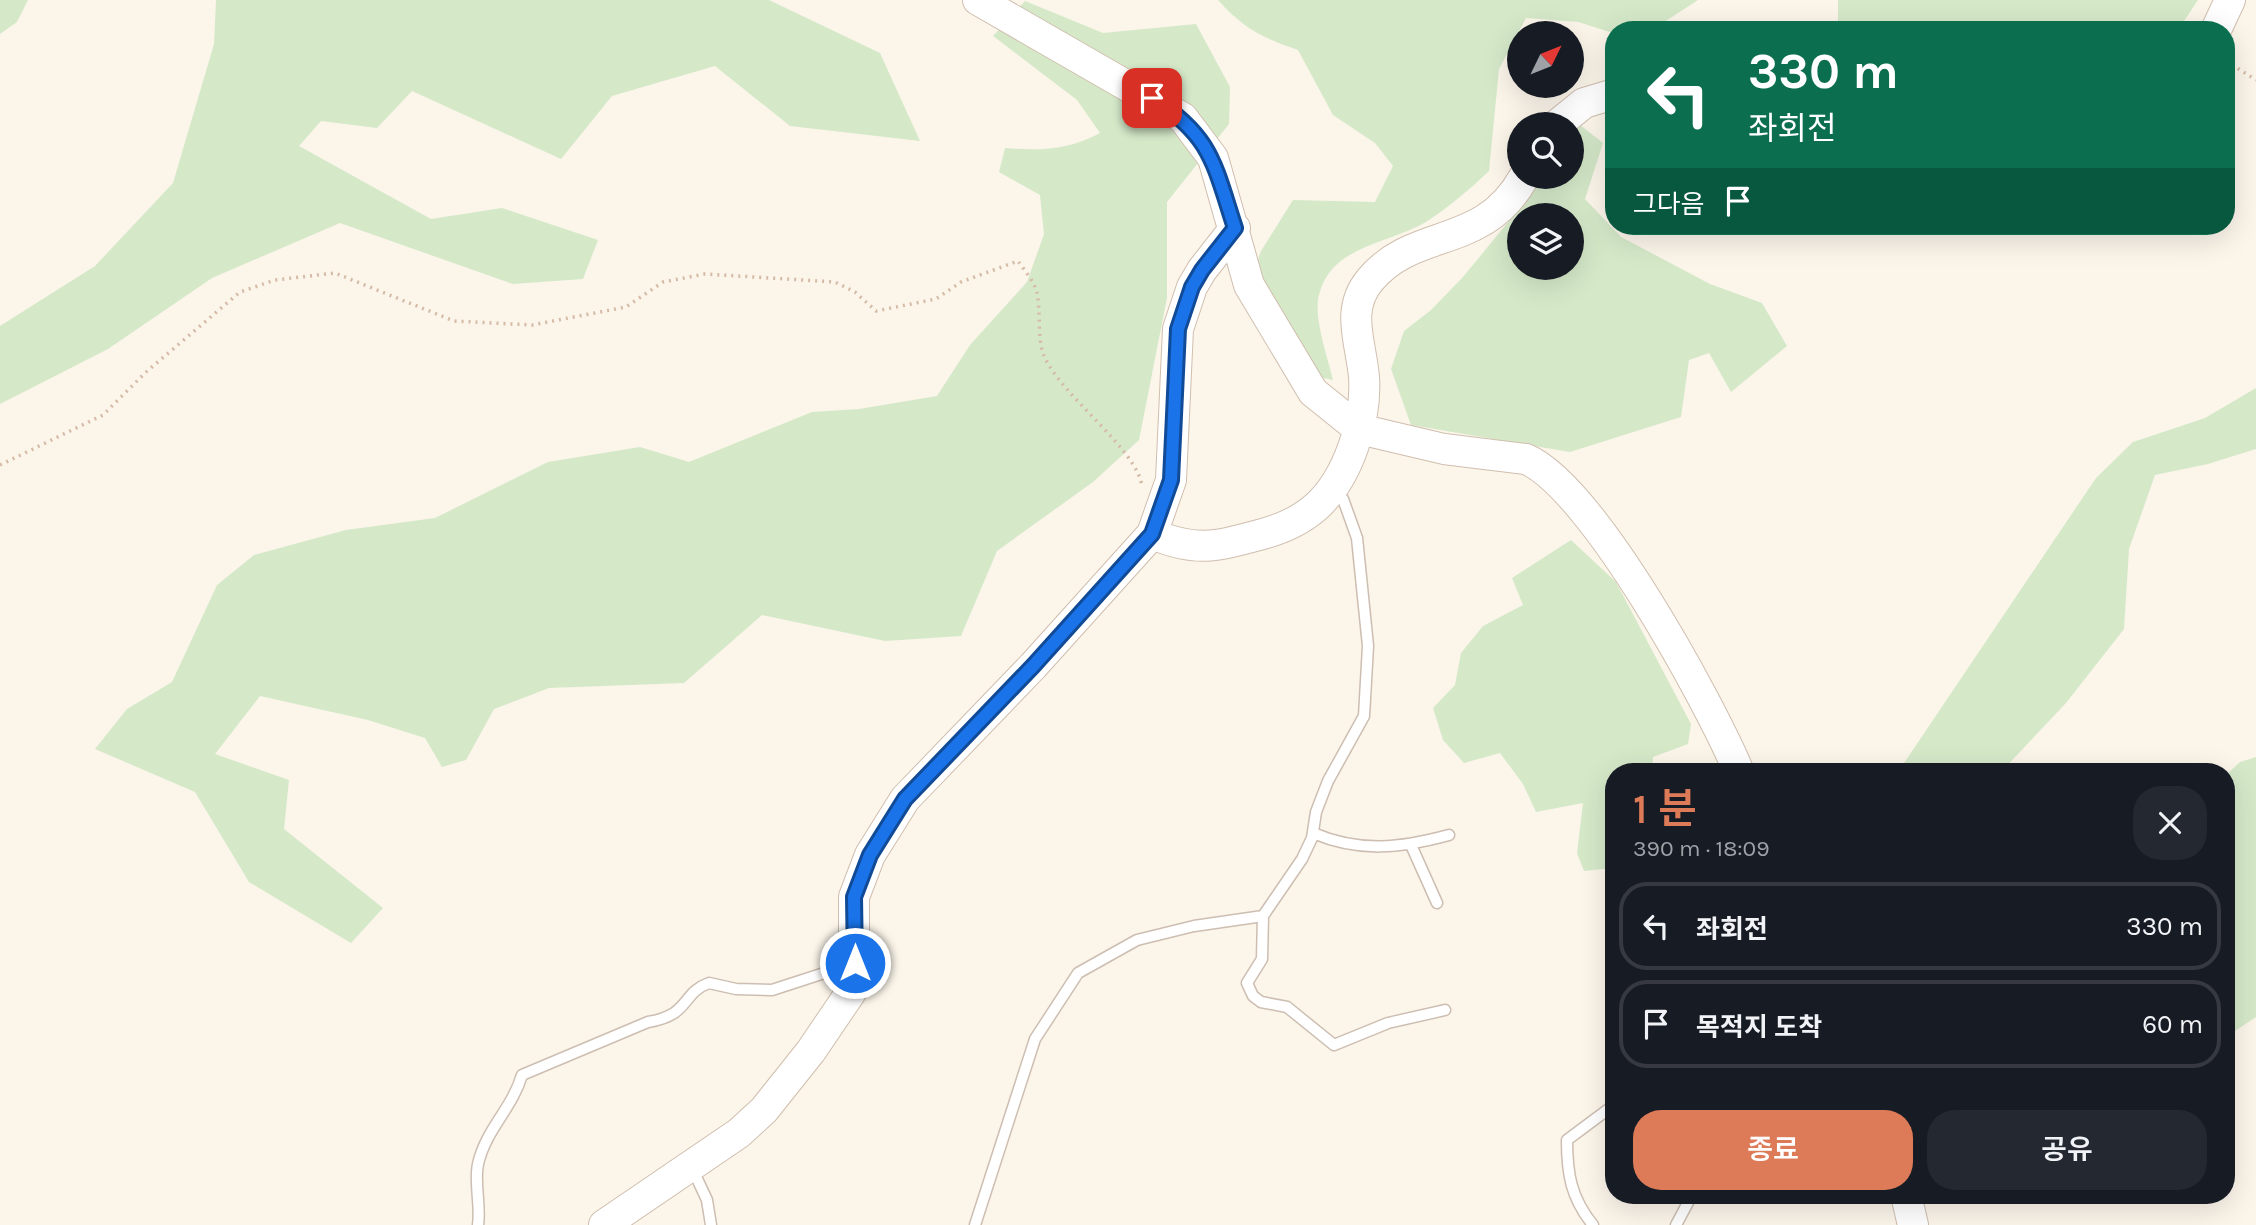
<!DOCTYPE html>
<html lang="ko">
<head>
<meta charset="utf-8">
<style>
	:root { --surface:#171b24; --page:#242831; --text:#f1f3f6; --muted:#9ea1a6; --line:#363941; --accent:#dd7a58 }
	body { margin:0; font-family:Karla,"Noto Sans KR",sans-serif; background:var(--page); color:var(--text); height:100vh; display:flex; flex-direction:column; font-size:26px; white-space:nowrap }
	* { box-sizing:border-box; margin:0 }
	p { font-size:23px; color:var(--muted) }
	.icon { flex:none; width:38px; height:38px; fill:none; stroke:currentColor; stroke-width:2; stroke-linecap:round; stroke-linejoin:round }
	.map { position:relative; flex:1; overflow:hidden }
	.side { position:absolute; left:1605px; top:763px; width:630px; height:441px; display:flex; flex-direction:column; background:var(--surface); border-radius:28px; box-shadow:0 7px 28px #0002 }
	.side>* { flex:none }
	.banner { position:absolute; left:1605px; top:21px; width:630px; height:214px; border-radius:28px; box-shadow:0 7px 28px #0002; background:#0b6e4f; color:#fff; overflow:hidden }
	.needle { width:46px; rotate:47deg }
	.buttons { position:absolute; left:1507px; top:21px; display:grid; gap:14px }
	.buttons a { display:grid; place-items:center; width:77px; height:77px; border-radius:50%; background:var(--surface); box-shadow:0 7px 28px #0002; font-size:35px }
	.pin { position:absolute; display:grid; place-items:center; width:60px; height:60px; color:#fff; margin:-30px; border-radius:14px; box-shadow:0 4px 10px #0006 }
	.me { position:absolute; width:77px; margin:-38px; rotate:0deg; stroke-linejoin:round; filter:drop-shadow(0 0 5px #0008) }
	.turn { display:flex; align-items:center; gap:24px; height:147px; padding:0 28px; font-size:32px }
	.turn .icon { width:91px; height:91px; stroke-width:2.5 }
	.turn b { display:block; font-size:49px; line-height:60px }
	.then { display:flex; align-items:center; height:66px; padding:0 28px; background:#0003; gap:14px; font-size:26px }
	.round { display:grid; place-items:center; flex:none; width:74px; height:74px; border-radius:28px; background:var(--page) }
	.head { display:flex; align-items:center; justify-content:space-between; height:119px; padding:0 28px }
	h1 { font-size:42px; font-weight:600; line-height:52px; color:var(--accent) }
	.button { display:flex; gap:14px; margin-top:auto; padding:14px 28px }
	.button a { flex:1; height:80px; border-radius:28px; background:var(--accent); color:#fff; font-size:28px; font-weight:600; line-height:80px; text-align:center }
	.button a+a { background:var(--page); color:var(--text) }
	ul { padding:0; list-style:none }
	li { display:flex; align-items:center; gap:21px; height:88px; margin:0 14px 10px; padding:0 14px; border:4px solid var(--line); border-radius:28px }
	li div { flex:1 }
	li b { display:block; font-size:26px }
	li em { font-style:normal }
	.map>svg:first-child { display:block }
	.green { fill:#d5e9c9; fill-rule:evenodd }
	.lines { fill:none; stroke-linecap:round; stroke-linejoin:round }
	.lane-casing { stroke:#cdbeb1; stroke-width:13 }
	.secondary-casing { stroke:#d0beae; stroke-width:32 }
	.path { stroke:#d5baa6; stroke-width:3.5; stroke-dasharray:2 5; stroke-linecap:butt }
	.lane { stroke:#fff; stroke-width:10 }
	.secondary { stroke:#fff; stroke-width:30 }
	.route-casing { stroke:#114b97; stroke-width:18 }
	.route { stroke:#1a73e8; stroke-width:12 }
</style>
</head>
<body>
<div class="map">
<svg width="2256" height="1225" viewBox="0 0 2256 1225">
	<rect width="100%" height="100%" fill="#fbf5ea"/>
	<path class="green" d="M0,0H28L17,22L0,34Z
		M216,0H769L880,53L920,141L790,126L715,66L612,96L561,159L412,91L377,128L321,121L299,146L431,219L502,208L598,240L583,279L513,284L340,223L212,278L108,349L0,404V326L95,266L173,183L214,44Z
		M1218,0H1698L1652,30H1614L1613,33L1578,22L1526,18L1499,69L1489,171C1469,190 1449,207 1426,222C1389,244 1331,245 1319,295C1313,317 1328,359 1333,380L1318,377L1255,268L1261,251L1293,200L1375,202L1393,166L1375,143L1333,115L1298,50C1263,38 1244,29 1218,0Z
		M1838,0H2198L2178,30H1838Z
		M1025,1L1103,33L1196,24L1230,87L1229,124L1167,202V298L1139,440L1093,482L997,551L961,636L885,641L762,615L684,683L549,688L494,709L466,760L442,767L425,738L368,720L260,696L215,754L289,780L284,829L383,908L351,943L249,882L195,792L95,749L127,709L172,682L217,585L254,555L346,530L435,518L548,462L640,447L689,462L812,412L859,409L937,396L970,345L1027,282L1044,234L1040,195L999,172L1005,148C1039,151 1069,150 1100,133L1077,100L993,36Z
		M1561,110L1603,143L1585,199L1621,237L1710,284L1762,303L1787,346L1731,392L1709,353L1689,360L1681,417L1570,452L1411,425L1391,369L1404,331L1431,310L1463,277L1545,177H1572V124ZM1519,215H1572V268H1519Z
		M2256,388V449L2208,464L2155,475L2129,549L2124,629L2066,703L2001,772H1898L2096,478L2133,442L2205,418Z
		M1571,540L1616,582L1691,724L1688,744L1653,757L1652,772H1614L1613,868L1584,871L1577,853L1583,803L1536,812L1523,784L1500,753L1464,763L1443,740L1433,708L1455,685L1461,653L1483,626L1523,605L1512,578Z
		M2256,757V1017L2226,1037V775L2240,762Z"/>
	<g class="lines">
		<defs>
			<path id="lane" d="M1313,833C1360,853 1401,848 1449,835
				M1411,845L1437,903
				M1263,916L1262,959L1247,983L1253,996L1261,1002L1287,1007L1334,1045L1388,1023L1445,1010
				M692,1168L707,1200L711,1225
				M478,1225C481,1205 474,1183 478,1164C486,1129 512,1109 522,1075L648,1022C691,1015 681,993 709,983L736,989L772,990L852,964
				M975,1225L1035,1039L1078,973L1137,940L1194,926L1263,916L1302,859L1312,838L1316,812L1328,781L1364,716L1368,646L1357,538L1343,499L1332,490
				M1593,1225C1571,1198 1567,1174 1567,1140L1614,1105
				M1676,1225L1692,1195"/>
			<path id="secondary" d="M978,0L1183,118L1213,158L1249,285L1313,392L1359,429L1444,449L1526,459C1593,488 1709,701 1739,772
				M2216,30L2230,0
				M1558,124L1584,103L1614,94
				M1152,534C1196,552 1214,547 1259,535C1279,530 1300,521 1316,507C1348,478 1367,420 1364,377C1361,342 1345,310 1370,280C1415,226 1483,251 1524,177
				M1906,1195L1913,1225
				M604,1225L739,1133L764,1110L811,1051L851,992L854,969V897L870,855L905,799L1033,666L1152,534L1171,480L1178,329L1192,287L1202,270L1235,228"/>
		</defs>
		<use href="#lane" class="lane-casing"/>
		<use href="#secondary" class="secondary-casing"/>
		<path class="path" d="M2226,61L2256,80
			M0,465L103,415L145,373L240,292L275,280L335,273L454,321L532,325L626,307L663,282L705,274L835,282L855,292L876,311L936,299L961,282L1018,261C1024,270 1035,282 1037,293C1041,312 1037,339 1044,356C1062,397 1140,451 1142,488"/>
		<use href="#lane" class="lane"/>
		<use href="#secondary" class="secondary"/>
	</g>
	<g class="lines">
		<defs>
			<path id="route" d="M855,963L854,897L870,855L905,799L1033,666L1152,534L1171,480L1178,329L1192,287L1202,270L1235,228C1214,164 1212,136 1152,98"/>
		</defs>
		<use href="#route" class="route-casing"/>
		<use href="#route" class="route"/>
	</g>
</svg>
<div class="buttons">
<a><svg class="needle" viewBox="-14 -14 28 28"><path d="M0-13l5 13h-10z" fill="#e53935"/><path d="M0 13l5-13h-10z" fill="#9ea1a6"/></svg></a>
<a><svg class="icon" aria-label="search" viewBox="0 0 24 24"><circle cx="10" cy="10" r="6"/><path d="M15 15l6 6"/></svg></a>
<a><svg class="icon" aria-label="layers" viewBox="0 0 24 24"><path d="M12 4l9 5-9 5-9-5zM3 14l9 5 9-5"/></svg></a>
</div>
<div class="pin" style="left:1152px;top:98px;background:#d93025"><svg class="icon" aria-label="arrive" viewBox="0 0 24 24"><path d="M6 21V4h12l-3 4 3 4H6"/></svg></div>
<svg class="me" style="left:855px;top:963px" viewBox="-20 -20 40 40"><circle r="17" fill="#1a73e8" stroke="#fff" stroke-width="3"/><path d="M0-11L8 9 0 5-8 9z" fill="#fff"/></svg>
<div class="banner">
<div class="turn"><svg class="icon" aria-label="left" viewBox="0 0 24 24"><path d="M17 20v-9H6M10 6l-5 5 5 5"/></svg><div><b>330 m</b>좌회전</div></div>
<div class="then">그다음<svg class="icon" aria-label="arrive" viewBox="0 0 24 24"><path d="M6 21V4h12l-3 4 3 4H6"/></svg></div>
</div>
<section class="side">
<div class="head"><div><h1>1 분</h1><p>390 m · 18:09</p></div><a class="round"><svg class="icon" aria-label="close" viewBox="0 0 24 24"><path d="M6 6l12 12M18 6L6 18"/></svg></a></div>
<ul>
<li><svg class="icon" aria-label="left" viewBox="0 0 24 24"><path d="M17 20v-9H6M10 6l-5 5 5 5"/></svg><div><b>좌회전</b></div><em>330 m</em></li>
<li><svg class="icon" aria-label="arrive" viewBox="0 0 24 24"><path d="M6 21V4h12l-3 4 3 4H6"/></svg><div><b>목적지 도착</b></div><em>60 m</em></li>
</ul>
<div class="button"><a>종료</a><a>공유</a></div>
</section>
</div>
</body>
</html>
